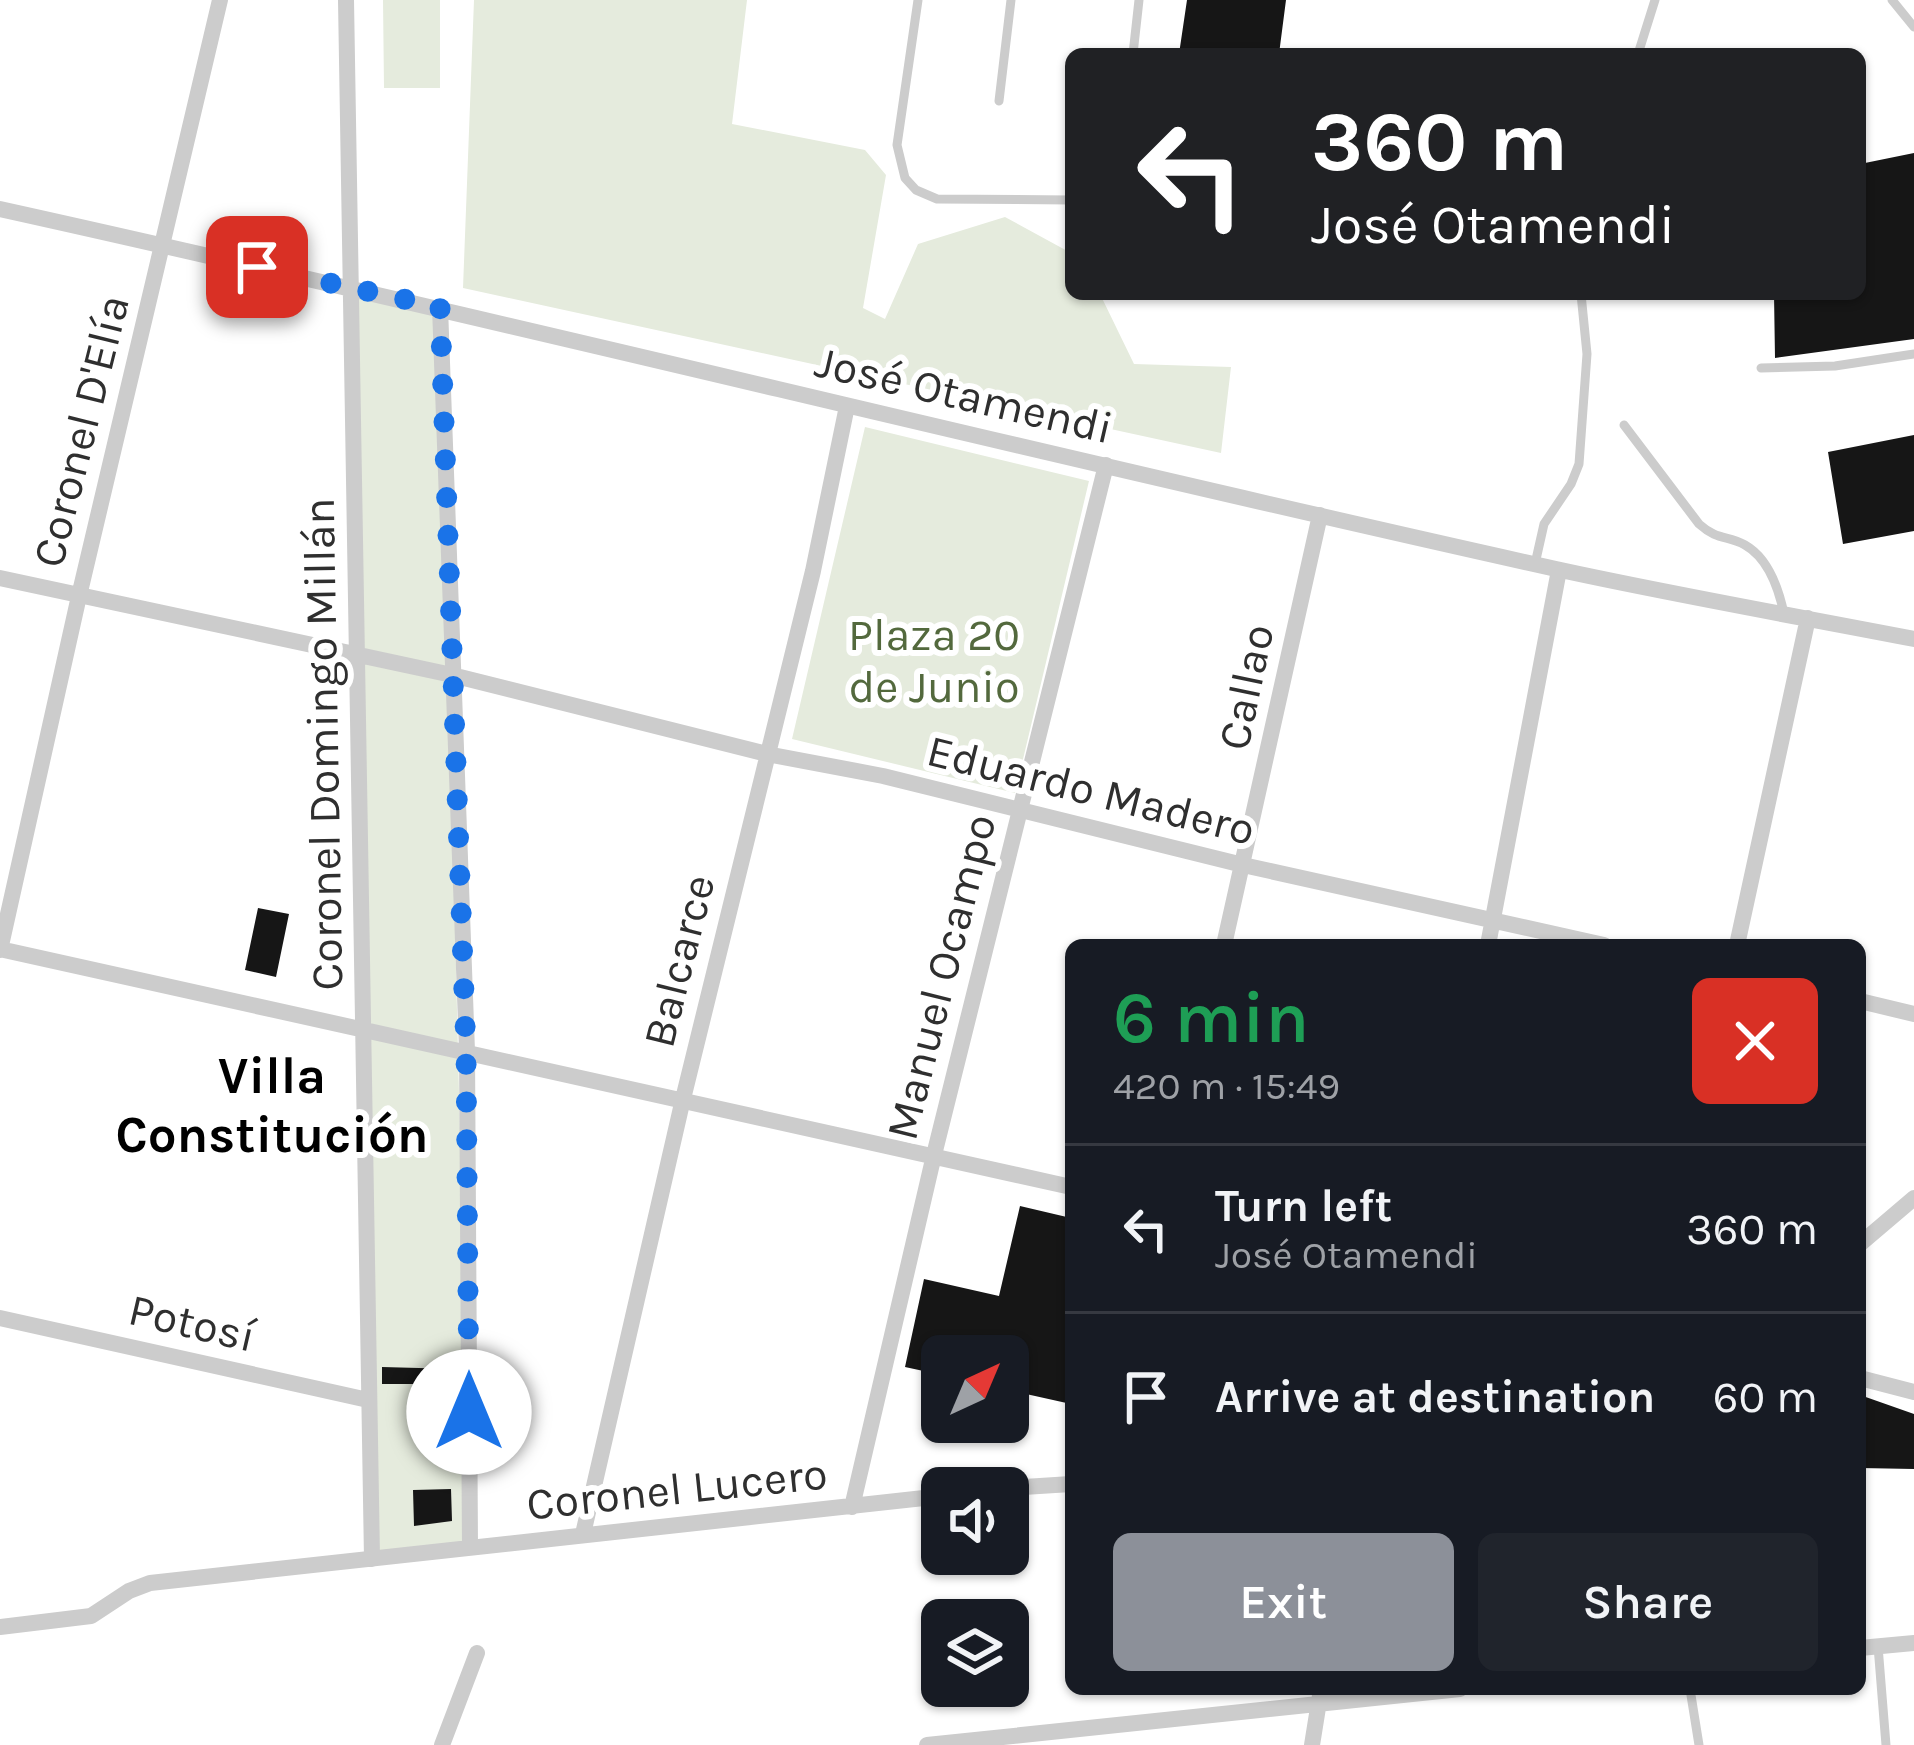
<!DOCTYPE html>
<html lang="en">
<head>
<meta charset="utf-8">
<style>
	:root { --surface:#171b24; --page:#20242c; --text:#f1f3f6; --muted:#9ea1a6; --line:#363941; --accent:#8c9099 }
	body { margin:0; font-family:Karla,sans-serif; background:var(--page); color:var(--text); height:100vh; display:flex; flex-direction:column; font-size:45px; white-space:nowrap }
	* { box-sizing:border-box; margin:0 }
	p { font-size:39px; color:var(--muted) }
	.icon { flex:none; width:66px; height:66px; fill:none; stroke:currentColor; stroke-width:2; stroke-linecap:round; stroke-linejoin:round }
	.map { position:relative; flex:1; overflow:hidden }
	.drawer { position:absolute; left:1065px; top:939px; width:801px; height:756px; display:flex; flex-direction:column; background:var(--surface); border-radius:18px; box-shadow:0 3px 9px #0004 }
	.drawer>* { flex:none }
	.hud { position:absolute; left:1065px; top:48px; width:801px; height:252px; border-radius:18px; box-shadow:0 3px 9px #0004; background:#202124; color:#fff; overflow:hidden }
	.needle { width:78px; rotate:44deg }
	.fabs { position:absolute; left:921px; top:1335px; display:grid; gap:24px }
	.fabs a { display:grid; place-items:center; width:108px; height:108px; border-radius:18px; background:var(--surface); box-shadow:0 3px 9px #0004; font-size:60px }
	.pin { position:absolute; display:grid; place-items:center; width:102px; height:102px; color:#fff; margin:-51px; border-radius:24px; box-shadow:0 6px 18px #0006 }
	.me { position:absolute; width:132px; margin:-66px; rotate:0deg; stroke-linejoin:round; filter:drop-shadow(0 0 9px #0008) }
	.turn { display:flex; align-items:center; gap:42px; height:252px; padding:0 48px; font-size:54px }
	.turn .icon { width:156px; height:156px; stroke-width:2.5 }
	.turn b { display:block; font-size:84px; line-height:102px }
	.round { display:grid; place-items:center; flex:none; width:126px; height:126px; border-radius:18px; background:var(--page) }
	.summary { display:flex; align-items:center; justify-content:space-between; height:204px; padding:0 48px }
	h1 { font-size:72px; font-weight:600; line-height:90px; color:#1e9e55 }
	.primary-button { display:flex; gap:24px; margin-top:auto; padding:24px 48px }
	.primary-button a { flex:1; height:138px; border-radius:18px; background:var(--accent); color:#fff; font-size:48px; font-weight:600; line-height:138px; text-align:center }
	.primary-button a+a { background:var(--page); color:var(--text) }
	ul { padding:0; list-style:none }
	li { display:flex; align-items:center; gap:36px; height:168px; padding:0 48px; border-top:3px solid var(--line) }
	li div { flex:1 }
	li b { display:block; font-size:45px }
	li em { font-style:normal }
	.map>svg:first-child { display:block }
	.green { fill:#e5ebdd }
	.building { fill:#161616 }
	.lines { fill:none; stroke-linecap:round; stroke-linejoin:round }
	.lane { stroke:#ccc; stroke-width:9 }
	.street { stroke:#ccc; stroke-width:16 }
	.route { stroke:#1a73e8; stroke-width:21; stroke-dasharray:0 37.8 }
	.labels { text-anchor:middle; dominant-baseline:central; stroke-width:12; stroke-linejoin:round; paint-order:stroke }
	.street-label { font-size:45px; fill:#2f2f2f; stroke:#fff }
	.park-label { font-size:45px; fill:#53693d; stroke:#fff }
	.quarter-label { font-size:51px; font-weight:bold; fill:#000; stroke:#fff }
</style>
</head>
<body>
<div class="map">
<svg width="1914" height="1745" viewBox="0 0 1914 1745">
	<rect width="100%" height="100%" fill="#fff"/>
	<path class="green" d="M383,0H440V88H384Z
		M474,0H747L732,124L865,150L886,175L863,308L885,319L918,244L1005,217L1071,253V294H1100L1134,364L1231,367L1221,453L463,288Z
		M350,288L440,307L470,1548L372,1559Z
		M865,427L1089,481L1015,793L792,739Z"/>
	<path class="building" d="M1187,0H1286L1279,54H1179Z
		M1914,153V339L1775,358L1774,294H1860V164Z
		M1914,435V531L1843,544L1828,452Z
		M258,908L289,914L276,977L245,970Z
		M1020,1206L1071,1218V1404L1008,1390V1356H942V1375L905,1367L924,1279L999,1296Z
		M382,1367L456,1369V1384H382Z
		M1860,1395L1914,1414V1469L1860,1468Z
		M451,1489L452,1521L414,1526L413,1490Z"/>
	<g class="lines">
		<path class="lane" d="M918,0L897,145L905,178L916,190L937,199L1071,200
			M1892,0L1914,27
			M1133,54L1139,0
			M1638,54L1655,0
			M999,101L1011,0
			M1761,368L1835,366L1914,354
			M1624,425L1699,524C1718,541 1727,535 1745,545C1768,558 1779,590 1784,614
			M1535,564L1544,524L1571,484L1579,464L1587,354L1581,294
			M1878,1646L1886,1745
			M1690,1689L1699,1745"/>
		<path class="street" d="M346,0L372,1559
			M0,209C520,324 1036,454 1556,569C1675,595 1795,616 1914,639
			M440,307L467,1051L470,1548
			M0,578L452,675L767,754L883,776L1243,865L1604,945
			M1224,945L1320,515
			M1488,945L1559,570
			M1737,945L1808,618
			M0,949L1071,1187
			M0,950L79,596L220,0
			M1860,1001L1914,1014
			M1860,1244L1914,1198
			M0,1318L368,1400
			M1860,1378L1914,1392
			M1008,1488L1071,1484
			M852,1507L934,1155L1106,465
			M583,1534L683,1099L813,571L847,406
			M0,1627L91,1616L129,1591L150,1583L942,1496
			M1860,1648L1914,1643
			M442,1745L477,1653
			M927,1745L1460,1689
			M1312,1745L1321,1689"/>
	</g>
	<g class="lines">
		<path class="route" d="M257,267L440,307L466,1051L469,1412"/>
	</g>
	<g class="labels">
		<g class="street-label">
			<text transform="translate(964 395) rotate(13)">José Otamendi</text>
			<text transform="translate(81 431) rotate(-76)">Coronel D'Elía</text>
			<text transform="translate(1246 687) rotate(-78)">Callao</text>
			<text transform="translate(323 744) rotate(-91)">Coronel Domingo Millán</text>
			<text transform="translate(1091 790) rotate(14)">Eduardo Madero</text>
			<text transform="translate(679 961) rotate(-76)">Balcarce</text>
			<text transform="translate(941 977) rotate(-76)">Manuel Ocampo</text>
			<text transform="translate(192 1323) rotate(13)">Potosí</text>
			<text transform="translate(677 1489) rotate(-6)">Coronel Lucero</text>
		</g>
		<g class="park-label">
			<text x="934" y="635">Plaza 20<tspan x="934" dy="52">de Junio</tspan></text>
		</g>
		<g class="quarter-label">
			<text x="272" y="1076">Villa<tspan x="272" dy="59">Constitución</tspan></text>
		</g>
	</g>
</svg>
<div class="fabs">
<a><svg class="needle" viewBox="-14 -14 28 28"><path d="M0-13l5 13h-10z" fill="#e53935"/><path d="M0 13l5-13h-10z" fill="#9ea1a6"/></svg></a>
<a><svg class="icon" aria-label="sound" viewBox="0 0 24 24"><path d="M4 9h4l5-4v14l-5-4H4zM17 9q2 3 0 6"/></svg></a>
<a><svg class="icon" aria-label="layers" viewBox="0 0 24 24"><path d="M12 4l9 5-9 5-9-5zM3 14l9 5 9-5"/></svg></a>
</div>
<div class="pin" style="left:257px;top:267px;background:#d93025"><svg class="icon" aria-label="arrive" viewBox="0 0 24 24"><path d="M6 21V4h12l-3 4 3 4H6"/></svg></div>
<svg class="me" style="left:469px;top:1412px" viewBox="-20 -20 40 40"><circle r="19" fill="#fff"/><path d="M0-13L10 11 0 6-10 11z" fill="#1a73e8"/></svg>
<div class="hud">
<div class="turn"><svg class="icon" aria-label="left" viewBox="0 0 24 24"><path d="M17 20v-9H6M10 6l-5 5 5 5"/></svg><div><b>360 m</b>José Otamendi</div></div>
</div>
<section class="drawer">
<div class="summary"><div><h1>6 min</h1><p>420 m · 15:49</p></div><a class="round" style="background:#d93025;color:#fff"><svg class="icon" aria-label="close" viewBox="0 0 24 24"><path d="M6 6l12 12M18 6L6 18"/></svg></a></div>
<ul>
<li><svg class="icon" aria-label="left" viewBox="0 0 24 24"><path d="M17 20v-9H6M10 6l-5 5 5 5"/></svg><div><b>Turn left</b><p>José Otamendi</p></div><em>360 m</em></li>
<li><svg class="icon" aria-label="arrive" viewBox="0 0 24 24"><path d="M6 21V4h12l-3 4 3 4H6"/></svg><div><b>Arrive at destination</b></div><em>60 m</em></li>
</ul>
<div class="primary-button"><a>Exit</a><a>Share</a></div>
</section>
</div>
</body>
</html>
